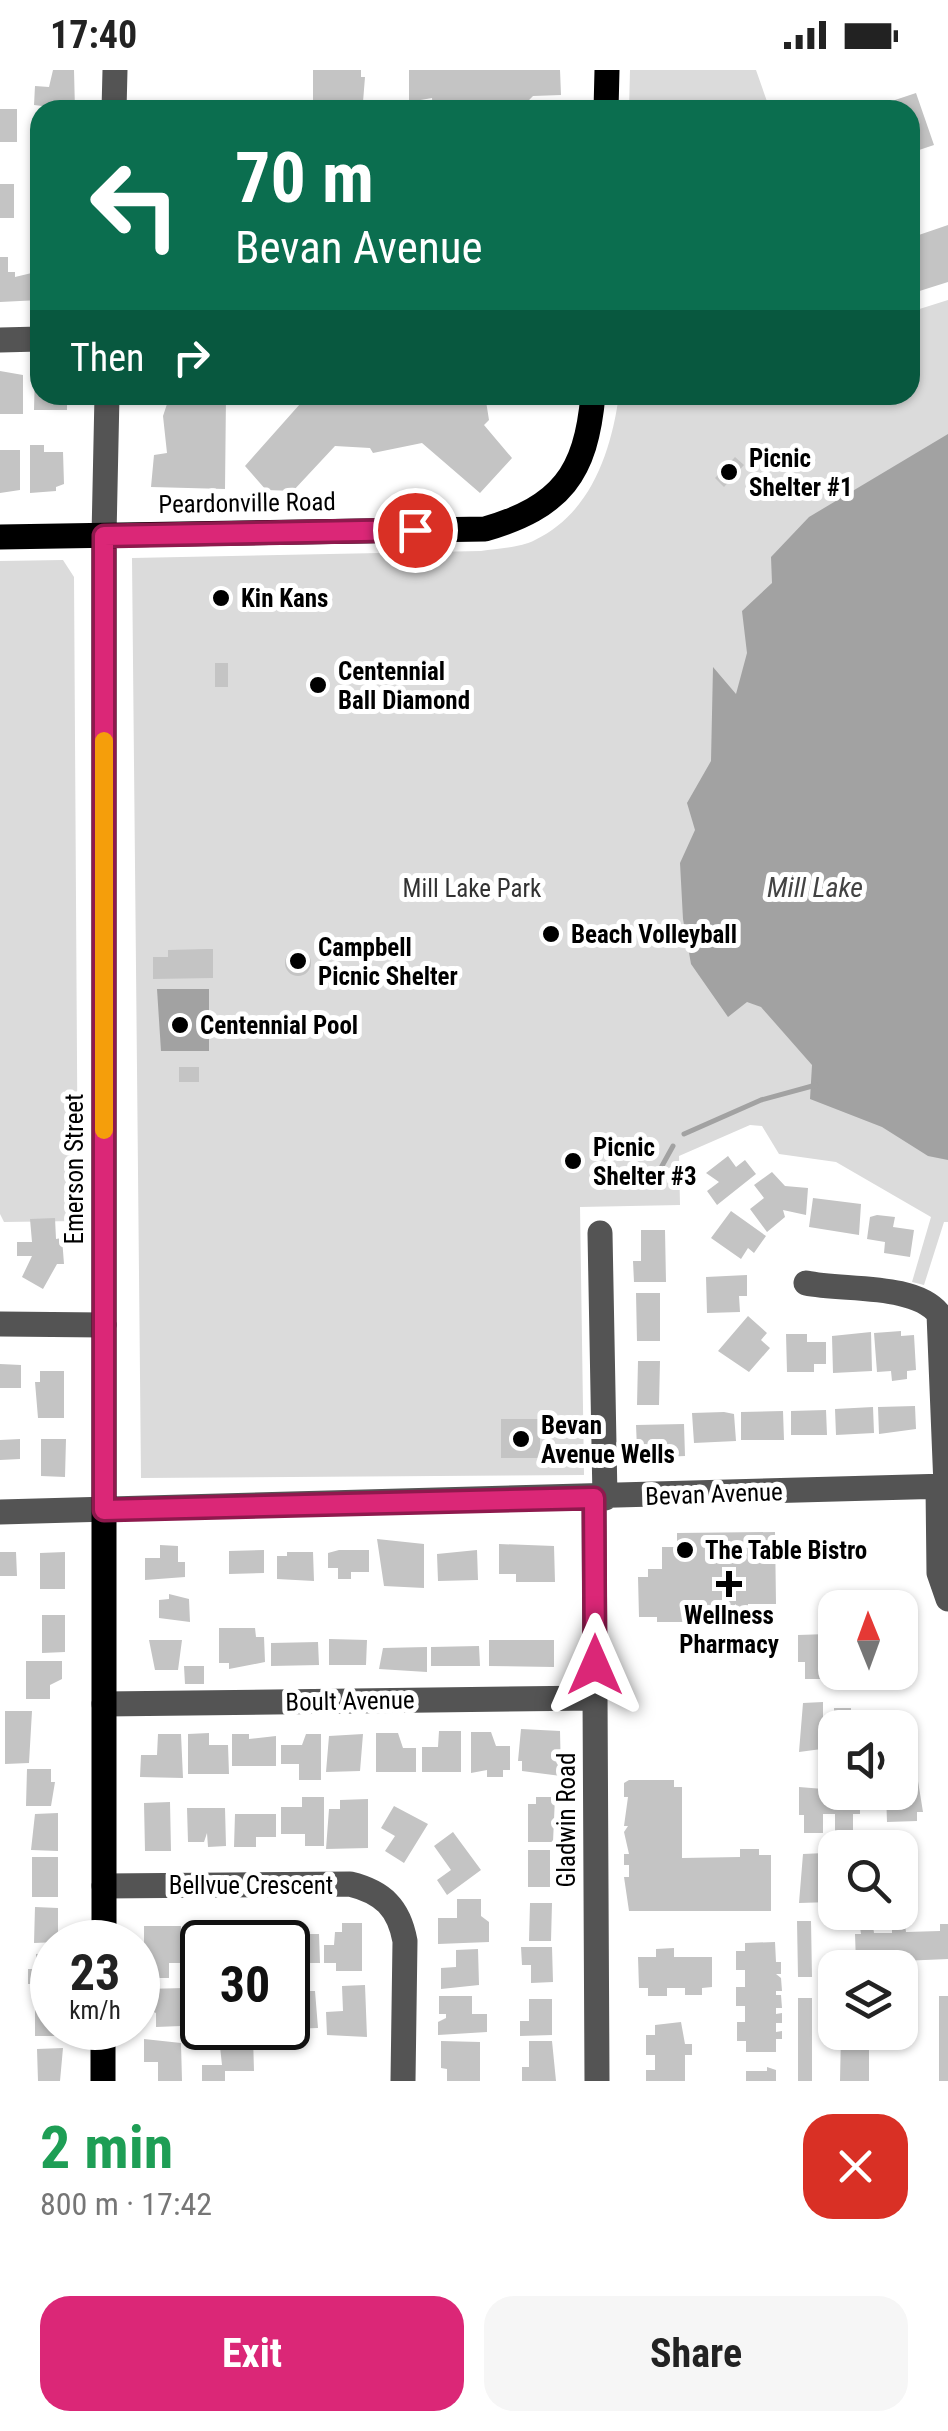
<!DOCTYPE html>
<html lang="en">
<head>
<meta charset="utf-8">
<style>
	:root { --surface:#fff; --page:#f6f6f6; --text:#222; --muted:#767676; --accent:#db2777 }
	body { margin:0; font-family:"Roboto Condensed",sans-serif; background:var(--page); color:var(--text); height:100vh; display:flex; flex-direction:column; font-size:38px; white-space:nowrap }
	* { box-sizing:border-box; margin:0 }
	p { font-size:32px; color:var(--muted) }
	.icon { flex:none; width:55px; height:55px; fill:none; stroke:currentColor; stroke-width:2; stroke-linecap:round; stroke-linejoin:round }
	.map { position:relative; height:2011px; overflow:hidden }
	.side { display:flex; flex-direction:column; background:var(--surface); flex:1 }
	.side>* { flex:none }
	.hud { position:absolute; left:30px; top:30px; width:890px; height:305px; border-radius:30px; box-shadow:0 2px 8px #0004; background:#0b6e4f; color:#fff; overflow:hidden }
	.needle { width:65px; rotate:359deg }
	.controls { position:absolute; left:818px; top:1520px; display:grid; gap:20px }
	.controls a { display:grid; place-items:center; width:100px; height:100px; border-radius:20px; background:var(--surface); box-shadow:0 2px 8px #0004; font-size:50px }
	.speed { position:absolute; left:30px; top:1850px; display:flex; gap:20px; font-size:50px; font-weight:700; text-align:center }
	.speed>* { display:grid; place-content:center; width:130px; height:130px; border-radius:50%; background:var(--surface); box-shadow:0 2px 8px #0004; line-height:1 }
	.speed small { font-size:25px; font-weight:400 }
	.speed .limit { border:5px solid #111; border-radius:15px; background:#fff; color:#111 }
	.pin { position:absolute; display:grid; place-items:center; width:85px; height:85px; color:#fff; margin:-42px; border:5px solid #fff; border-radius:50%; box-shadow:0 2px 10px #0007 }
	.me { position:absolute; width:110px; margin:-55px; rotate:0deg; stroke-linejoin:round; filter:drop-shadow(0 0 8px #0008) }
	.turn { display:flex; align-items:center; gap:35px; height:210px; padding:0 40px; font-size:45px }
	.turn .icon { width:130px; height:130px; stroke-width:2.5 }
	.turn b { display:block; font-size:70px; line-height:85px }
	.then { display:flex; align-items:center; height:95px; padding:0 40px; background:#0003; gap:20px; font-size:38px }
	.round { display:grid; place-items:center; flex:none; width:105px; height:105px; border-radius:30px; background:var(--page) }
	.overview { display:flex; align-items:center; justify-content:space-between; height:170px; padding:0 40px }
	h1 { font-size:60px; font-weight:700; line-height:75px; color:#1e9e55 }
	.cta { display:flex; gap:20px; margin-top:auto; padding:20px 40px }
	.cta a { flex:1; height:115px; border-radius:30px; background:var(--accent); color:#fff; font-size:40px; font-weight:700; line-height:115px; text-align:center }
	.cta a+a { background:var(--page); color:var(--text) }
	.status { display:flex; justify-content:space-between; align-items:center; height:70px; padding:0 50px; background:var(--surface); direction:ltr }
	.status svg { height:28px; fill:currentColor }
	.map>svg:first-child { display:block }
	.green { fill:#dbdbdb }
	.water { fill:#a2a2a2 }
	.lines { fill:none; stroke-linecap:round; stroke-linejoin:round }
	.stream { stroke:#a2a2a2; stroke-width:5 }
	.building { fill:#c4c4c4 }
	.minor { stroke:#545454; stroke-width:25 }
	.major { stroke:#000; stroke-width:25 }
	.route-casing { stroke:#8e194d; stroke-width:25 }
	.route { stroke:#db2777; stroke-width:18 }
	.slow { stroke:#f59e0b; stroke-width:18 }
	.poi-dot { fill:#000; stroke:#fff; stroke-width:4 }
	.labels { text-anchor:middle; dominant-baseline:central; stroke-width:10; stroke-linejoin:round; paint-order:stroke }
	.poi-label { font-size:25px; font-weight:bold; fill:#000; stroke:#fff; text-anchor:start }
	.street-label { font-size:25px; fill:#000; stroke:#fff }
	.park-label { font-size:25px; fill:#323232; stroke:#fff }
	.water-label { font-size:28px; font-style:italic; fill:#434343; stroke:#fff }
</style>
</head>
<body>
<div class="status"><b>17:40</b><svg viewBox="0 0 49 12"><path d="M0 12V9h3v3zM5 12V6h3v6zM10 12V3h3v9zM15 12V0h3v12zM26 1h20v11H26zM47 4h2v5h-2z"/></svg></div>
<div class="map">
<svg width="948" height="2011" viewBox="0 0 948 2011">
	<rect width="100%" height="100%" fill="#fff"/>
	<path class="green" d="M630,0H756L770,40H629Z
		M948,230V1152H944L924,1215L912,1212L931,1147L836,1092L779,1084L762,1056L750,1055L679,1086L680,1135L580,1137L584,1405L141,1408L132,488L481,481C497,478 520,478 535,470C591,443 611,382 619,325H910V242Z
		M63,490L74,507L78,1151L4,1152L0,1144V491Z"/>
	<path class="water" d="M948,364V1090L928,1086L882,1057L810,1029L812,995L761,937L747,932L728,947L691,894L683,849L680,793L695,760L687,733L711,691L713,597L736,624L747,583L742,541L772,513L771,487L809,447Z
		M157,919H209V981H161Z"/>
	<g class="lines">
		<path class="stream" d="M684,1064L761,1030L816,1015
			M652,1114L673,1076"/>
	</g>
	<path class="building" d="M53,0H74L75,40L34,35L35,16L49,17Z
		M313,0H361V7H365L363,32L349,33V38L318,40L313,31Z
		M409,0H560L561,25L533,26L527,32L472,40H433L432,28L409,32Z
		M916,23L934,75L910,83V40L868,39Z
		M0,39H17V72H0Z
		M0,114H14V148H0Z
		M948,155V212L910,224V168Z
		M0,187H8V202H15V207L40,201V230L0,232Z
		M35,300H40V325H67V340H34Z
		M0,301L23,305V344H0Z
		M175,325H226L225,419L151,417L154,385L167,383L163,346L167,334H175Z
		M308,325H485L489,350L484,355L512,388L480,423L422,373L373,383L370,378L335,376L293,421L266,420L245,396Z
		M30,375H44V382H63L64,414L56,417V421L30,423Z
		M0,380H20V420L0,423Z
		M735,387L744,395L724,417L715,408Z
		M214,520H229L228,537L213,536Z
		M215,593H228V617H215Z
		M207,879H213V908L153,909V887H168V880Z
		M285 893a13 13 0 1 1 26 0a13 13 0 1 1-26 0Z
		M179,997H199V1012H179Z
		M563,1084H583V1098L563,1099Z
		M728,1086L736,1097L745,1090L756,1104L717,1135L707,1121L719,1112L706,1103Z
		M772,1102L785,1116L808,1118L806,1145L783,1140L785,1147L767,1162L750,1139L764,1128L754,1115Z
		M813,1128L861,1134L859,1165L809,1157Z
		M731,1141L766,1166L754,1183L748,1178L741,1189L711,1168Z
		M877,1145L895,1147L893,1157L914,1160L910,1187L884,1183L885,1172L867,1169L870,1147Z
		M55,1148L56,1169L62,1168L64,1194H57L43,1219L22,1207L32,1186H17V1172H32L30,1149Z
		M641,1160H665L666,1212H634L633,1191H641Z
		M747,1205V1226H739L740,1242L707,1243L706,1207Z
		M636,1223H660V1271H637Z
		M748,1246L767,1263L761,1270L770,1278L749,1302L718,1281Z
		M901,1261V1266L914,1265L916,1300L907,1301V1309L892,1311L891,1301L877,1302L874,1263Z
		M871,1262L872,1301L833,1303L832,1266Z
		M786,1264H807V1272H826V1294H814V1302H787Z
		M638,1291H660L659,1335H637Z
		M0,1294L21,1295V1318H0Z
		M40,1301H64V1348H38L35,1312H40Z
		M915,1336L916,1359L879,1364L878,1337Z
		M873,1337L874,1363L836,1365L835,1339Z
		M826,1340L827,1365H791V1341Z
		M783,1341L784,1370H741V1342Z
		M724,1342L734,1344L736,1371L694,1373L692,1343Z
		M501,1349H540V1388H501Z
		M684,1354L685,1386L663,1387V1378H637L636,1355Z
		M20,1369V1389L0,1390V1370Z
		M41,1369H66L65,1407L41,1406Z
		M775,1462L776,1534H748V1548L735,1534V1552H657V1547H639L638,1507H648V1499H662V1477H677V1463Z
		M377,1469L424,1474V1518L384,1516Z
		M499,1474L554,1476L555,1512H516V1504H499Z
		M160,1475L178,1476V1492H185V1507L145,1510V1488H160Z
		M264,1480V1503L229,1504V1481Z
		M339,1480H369V1502H351V1509H338V1498H328V1483Z
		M477,1480L478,1510L438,1511L437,1484Z
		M0,1482H16L17,1506H0Z
		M65,1482V1519H40V1483Z
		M287,1482H313L314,1511L277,1509V1486H287Z
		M169,1524L189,1529L190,1552L159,1548V1530L169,1529Z
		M42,1545H65V1582L42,1583Z
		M219,1558H255L256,1567H264L265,1592L229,1599V1593H219Z
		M828,1564L829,1571L835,1570V1594L824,1590V1609H805V1592H798V1565Z
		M329,1569L367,1570L366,1595H329Z
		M149,1570H182L178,1600H155Z
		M489,1570H554V1597L489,1596Z
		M318,1572L319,1595L271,1596V1573Z
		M900,1573H907L908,1600H900Z
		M479,1576L480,1596H431V1577Z
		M427,1577V1602L379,1599L383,1578Z
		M26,1591H62V1609L50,1615V1629H26Z
		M184,1596H204V1614H185Z
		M882,1602H900V1617H883Z
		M823,1632V1651L835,1658V1684H829V1678L799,1682L803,1633Z
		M834,1638H851V1658H834Z
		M5,1641H32L29,1693L5,1694Z
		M521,1659L560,1661L561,1706L522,1701V1691H518Z
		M439,1661H461V1702H422V1677H438Z
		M471,1662H491L496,1676H510V1700H503V1707H487V1700L471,1703Z
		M900,1662H911V1672H917L912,1705H917L923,1742H917V1751L887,1752L886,1722H900Z
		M209,1663V1675H228L229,1704H188V1664Z
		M376,1663H398L403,1678H416V1702H376Z
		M158,1664H181L183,1708L140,1707L141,1685H157Z
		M232,1664H249V1669L276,1666V1696H232Z
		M306,1664H321V1710H299V1694H281V1675H302Z
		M363,1664L360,1701L326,1702L329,1666Z
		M27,1699H51V1712H55L51,1736H26Z
		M629,1710H674V1717H682V1788L740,1787V1779H759V1785H771V1841H629L624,1807H629V1795H624V1784H629L624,1762L628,1756H624L628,1727H624V1713Z
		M799,1717L860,1722V1744H853V1762H835V1744H823V1763H804V1745H799Z
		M302,1727H324V1776H305V1764H281V1737H302Z
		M536,1727H555L553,1772H528V1734H536Z
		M368,1729V1778L326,1779L329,1739H340V1730Z
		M170,1732L171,1781H145L144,1733Z
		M394,1736L428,1754L404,1793L385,1781L395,1766L381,1758Z
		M187,1738H225L226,1776L208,1777L207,1763L204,1772H188Z
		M58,1743V1781L31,1780L35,1744Z
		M235,1744H276V1767H256V1777H234Z
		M453,1762L481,1800L447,1825L437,1810L451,1800L434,1776Z
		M528,1780H550V1817H528Z
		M825,1783L826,1803L835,1798V1825L831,1832L799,1833L803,1784Z
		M32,1787H58V1827H32Z
		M900,1804H908L909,1830L900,1831Z
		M457,1829H481V1846L489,1852V1872L438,1874V1848H457Z
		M530,1833H552L551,1871H529Z
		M35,1837L58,1838V1872L34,1873Z
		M279,1851H299L300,1864H319L320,1893H288V1872H279Z
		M797,1851H811L812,1907H798Z
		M211,1852H227V1872H202V1892H189V1859H211Z
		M342,1853H362V1901H336V1893H324V1875H334L335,1862H342Z
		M247,1854H275V1872H236V1861H247Z
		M940,1854H948V1889L856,1893L855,1864H861L860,1857L873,1856L874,1863H892V1856L905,1855L906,1862L940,1861Z
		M144,1856H181V1893H169V1908H144Z
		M775,1872L776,1892H781V1904H776L781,1908L782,1921H776V1925H781L782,1938H776V1944L782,1943V1953H776V1962L782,1961V1969H776V1982H746V1971H737V1952H745V1936H736V1917H745V1900H736V1881H745V1873Z
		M521,1877H552L553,1912L531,1913V1895H522Z
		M674,1878V1887H712V1917L702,1918V1925H685V1918H667V1926H648V1918H639L638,1887H656V1879Z
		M478,1879L479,1915L441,1919V1898L456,1897V1880Z
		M52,1883V1923H36V1914H28V1899H37L36,1884Z
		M365,1915L367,1967L327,1965L326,1942L343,1941L342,1916Z
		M185,1918L181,1956L156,1957V1943L144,1938V1919Z
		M302,1921H315L318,1958L288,1959V1928H302Z
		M439,1926H472V1944H487V1962L438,1965V1952L446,1948V1944H439Z
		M939,1926H948V2011H939Z
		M798,1928H812V2011H798Z
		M35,1929L52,1930V1958H62V1966H35Z
		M529,1929H552V1965L520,1966V1951H529Z
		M681,1952L685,1974H692V1985H685V2011H646V2000H655V1985H646V1965H655V1955Z
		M218,1958H247V1967H253L254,2001H225V2011H202V1995H222Z
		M841,1962H869V2011H840Z
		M144,1969L181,1973L182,2011H158V1992H144Z
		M441,1971L480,1972V2011H447V1999L441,1998Z
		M529,1971H552L556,2011H522V1997H529Z
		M63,1978L60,2011H38L37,1979Z
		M767,1997L776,2000V2011H746V2001H767Z"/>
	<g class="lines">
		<path class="minor" d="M114,40L115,0
			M0,270L40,269
			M104,466L107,325
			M600,1163L605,1428
			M806,1213C844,1221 915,1213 939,1244L946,1416
			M0,1254L104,1255
			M938,1416L939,1503L948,1529
			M594,1428L597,2011
			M0,1442L948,1416
			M104,1634L595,1628
			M104,1816L350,1814C383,1822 399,1838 405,1871L403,2011"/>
		<path class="major" d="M606,40L607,0
			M104,466V1872
			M0,467L485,459C561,437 586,404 593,325
			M103,2011V1958"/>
	</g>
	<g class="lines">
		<defs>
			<path id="route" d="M415,460L104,466V1440L594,1428L595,1595"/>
		</defs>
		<use href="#route" class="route-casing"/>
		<use href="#route" class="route"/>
		<path class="slow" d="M104,671V1060"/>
	</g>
	<g class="poi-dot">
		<circle cx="729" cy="402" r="10"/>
		<circle cx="221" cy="528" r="10"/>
		<circle cx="318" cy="615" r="10"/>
		<circle cx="551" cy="864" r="10"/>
		<circle cx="298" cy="891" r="10"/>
		<circle cx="180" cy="955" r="10"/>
		<circle cx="573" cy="1091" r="10"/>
		<circle cx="521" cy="1369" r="10"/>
		<circle cx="685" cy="1480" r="10"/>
		<path d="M724 1499h10v10h10v10h-10v10h-10v-10h-10v-10h10z"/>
	</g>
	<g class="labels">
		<g class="poi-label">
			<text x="749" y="388">Picnic<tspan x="749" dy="29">Shelter #1</tspan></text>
			<text x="241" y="528">Kin Kans</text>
			<text x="338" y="601">Centennial<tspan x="338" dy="29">Ball Diamond</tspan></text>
			<text x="571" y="864">Beach Volleyball</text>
			<text x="318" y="877">Campbell<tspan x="318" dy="29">Picnic Shelter</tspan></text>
			<text x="200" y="955">Centennial Pool</text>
			<text x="593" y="1077">Picnic<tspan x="593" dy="29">Shelter #3</tspan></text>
			<text x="541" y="1355">Bevan<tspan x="541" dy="29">Avenue Wells</tspan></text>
			<text x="705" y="1480">The Table Bistro</text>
			<text x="729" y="1545" text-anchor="middle">Wellness<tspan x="729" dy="29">Pharmacy</tspan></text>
		</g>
		<g class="street-label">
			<text transform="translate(247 433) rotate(-1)">Peardonville Road</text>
			<text transform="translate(74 1099) rotate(-90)">Emerson Street</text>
			<text transform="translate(714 1424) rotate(-2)">Bevan Avenue</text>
			<text transform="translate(350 1631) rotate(-1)">Boult Avenue</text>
			<text transform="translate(566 1750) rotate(-90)">Gladwin Road</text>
			<text x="251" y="1815">Bellvue Crescent</text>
		</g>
		<g class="park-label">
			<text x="472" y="818">Mill Lake Park</text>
		</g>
		<g class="water-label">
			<text x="815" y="817">Mill Lake</text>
		</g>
	</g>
</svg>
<div class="controls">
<a><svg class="needle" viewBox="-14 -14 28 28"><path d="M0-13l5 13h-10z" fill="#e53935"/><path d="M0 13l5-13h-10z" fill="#767676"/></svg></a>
<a><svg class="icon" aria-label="sound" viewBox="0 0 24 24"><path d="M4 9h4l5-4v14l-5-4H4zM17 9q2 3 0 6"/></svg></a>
<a><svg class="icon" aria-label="search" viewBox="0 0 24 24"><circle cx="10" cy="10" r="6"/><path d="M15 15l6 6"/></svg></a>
<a><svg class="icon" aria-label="layers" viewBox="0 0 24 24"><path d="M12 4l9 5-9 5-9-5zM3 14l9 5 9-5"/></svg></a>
</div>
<div class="speed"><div>23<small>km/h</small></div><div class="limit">30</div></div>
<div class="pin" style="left:415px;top:460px;background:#d93025"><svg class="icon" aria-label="arrive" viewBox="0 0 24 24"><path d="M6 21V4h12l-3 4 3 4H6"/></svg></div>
<svg class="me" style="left:595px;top:1595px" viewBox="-20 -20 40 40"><path d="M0-17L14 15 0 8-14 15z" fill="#db2777" stroke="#fff" stroke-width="4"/></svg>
<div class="hud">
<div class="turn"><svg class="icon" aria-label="left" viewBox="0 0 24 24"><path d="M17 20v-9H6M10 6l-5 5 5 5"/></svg><div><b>70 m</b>Bevan Avenue</div></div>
<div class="then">Then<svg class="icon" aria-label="right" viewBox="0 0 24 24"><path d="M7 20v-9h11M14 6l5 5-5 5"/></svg></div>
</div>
</div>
<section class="side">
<div class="overview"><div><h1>2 min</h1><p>800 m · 17:42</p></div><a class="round" style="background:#d93025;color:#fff"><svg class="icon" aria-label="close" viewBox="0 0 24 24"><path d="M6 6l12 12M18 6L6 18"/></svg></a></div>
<div class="cta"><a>Exit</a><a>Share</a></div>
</section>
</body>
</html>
